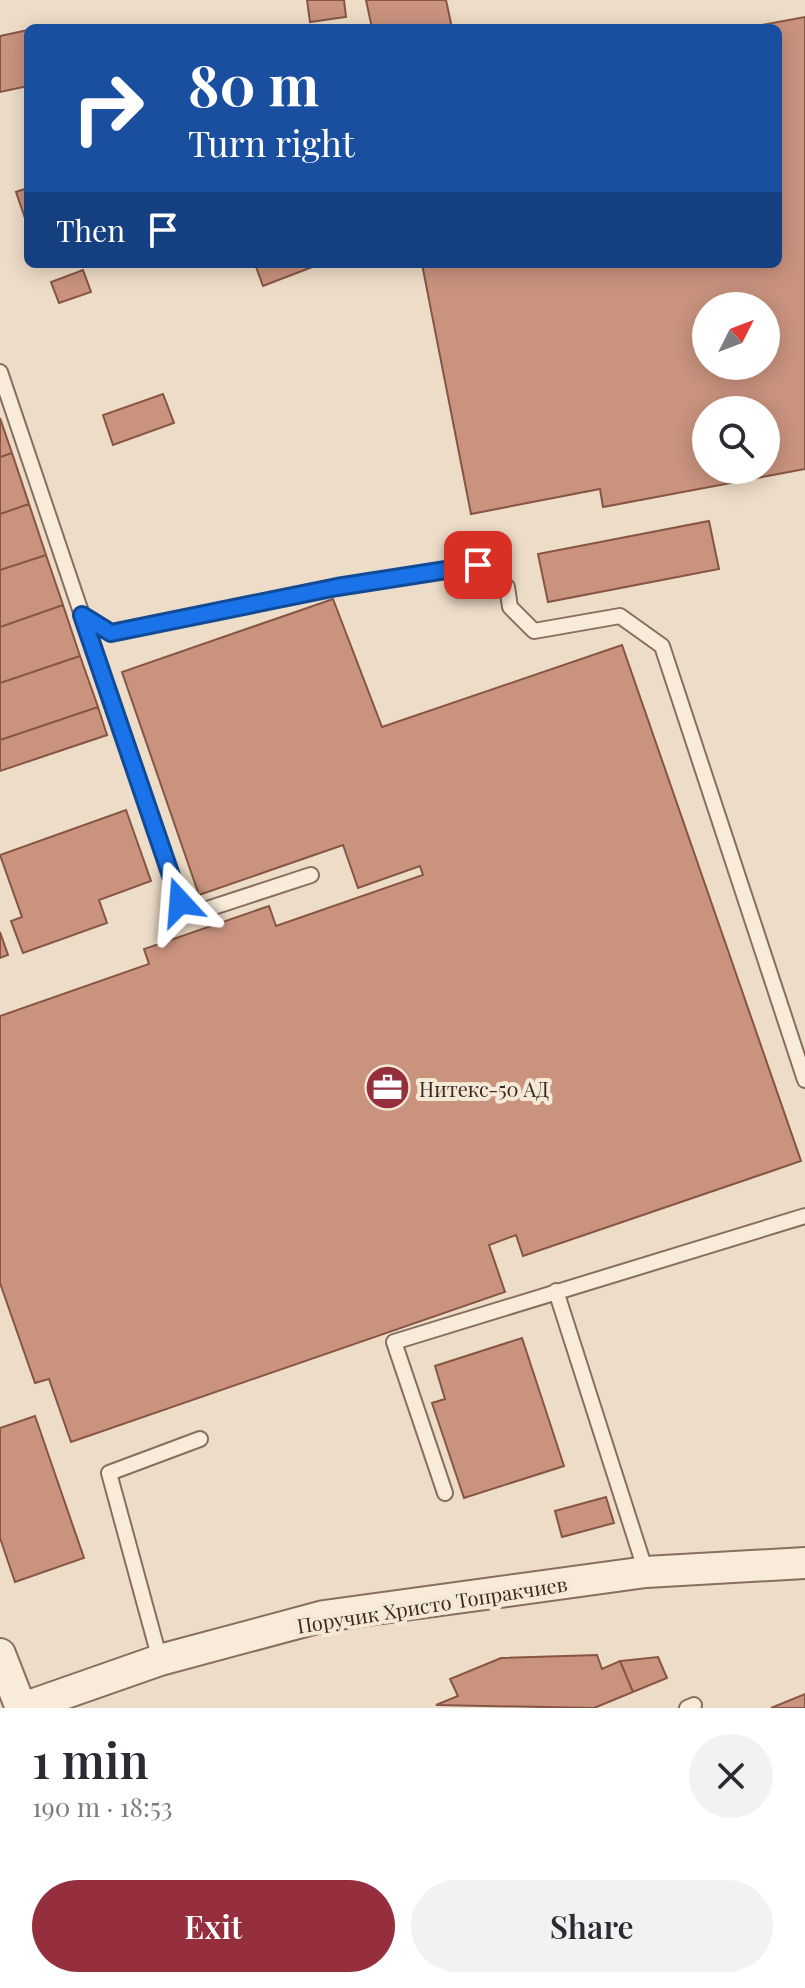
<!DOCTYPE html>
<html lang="en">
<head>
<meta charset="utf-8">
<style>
	:root { --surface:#fff; --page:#f2f2f3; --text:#2b2b33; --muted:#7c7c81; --accent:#952f3d }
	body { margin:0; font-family:"Playfair Display",serif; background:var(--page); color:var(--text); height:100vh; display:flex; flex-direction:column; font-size:30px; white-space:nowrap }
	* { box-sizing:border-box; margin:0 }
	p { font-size:26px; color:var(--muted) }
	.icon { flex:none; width:44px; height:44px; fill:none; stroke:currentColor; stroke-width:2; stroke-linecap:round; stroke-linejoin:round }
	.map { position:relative; height:1708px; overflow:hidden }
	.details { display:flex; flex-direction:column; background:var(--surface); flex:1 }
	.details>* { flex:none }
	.guide { position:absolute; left:24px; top:24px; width:758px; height:244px; border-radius:12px; box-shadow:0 4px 20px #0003; background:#1a4fa0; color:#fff; overflow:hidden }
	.needle { width:52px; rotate:48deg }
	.controls { position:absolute; left:692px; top:292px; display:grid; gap:16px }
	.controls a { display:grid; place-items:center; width:88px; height:88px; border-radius:50%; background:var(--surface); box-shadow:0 4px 20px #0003; font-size:40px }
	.pin { position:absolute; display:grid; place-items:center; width:68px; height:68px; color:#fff; margin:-34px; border-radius:16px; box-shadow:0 4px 12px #0006 }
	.me { position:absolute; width:88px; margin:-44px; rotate:341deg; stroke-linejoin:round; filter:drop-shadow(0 0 6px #0008) }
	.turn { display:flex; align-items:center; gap:28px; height:168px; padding:0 32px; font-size:36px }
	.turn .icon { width:104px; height:104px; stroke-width:2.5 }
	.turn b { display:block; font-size:56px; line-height:68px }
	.then { display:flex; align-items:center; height:76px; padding:0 32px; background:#0003; gap:16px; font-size:30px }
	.round { display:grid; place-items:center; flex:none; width:84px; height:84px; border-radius:42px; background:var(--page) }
	.summary { display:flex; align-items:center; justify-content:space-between; height:136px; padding:0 32px }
	h1 { font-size:48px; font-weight:600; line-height:60px }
	.action { display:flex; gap:16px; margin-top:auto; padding:16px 32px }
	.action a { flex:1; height:92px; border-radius:48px; background:var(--accent); color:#fff; font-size:32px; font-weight:600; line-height:92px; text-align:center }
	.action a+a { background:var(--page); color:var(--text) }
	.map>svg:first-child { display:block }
	.building { fill:#c9937e; stroke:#865543; stroke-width:2; fill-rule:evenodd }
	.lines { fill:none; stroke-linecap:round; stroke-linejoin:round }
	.service-casing { stroke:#886e5d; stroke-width:18 }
	.minor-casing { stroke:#886e5d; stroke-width:34 }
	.service { stroke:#f8ebda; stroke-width:14 }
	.minor { stroke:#f8ebda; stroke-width:30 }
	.route-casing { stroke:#114b97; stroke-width:20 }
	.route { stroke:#1a73e8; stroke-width:14 }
	.labels { text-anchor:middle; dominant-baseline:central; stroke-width:8; stroke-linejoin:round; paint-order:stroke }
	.poi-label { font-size:20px; fill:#392920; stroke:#f4e8d6; text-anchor:start }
	.street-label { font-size:20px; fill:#392920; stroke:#f4e8d6 }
</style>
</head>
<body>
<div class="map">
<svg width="805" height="1708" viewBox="0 0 805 1708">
	<rect width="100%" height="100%" fill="#eddcc7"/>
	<path class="building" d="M307,0H344L346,17L310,22Z
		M366,0H446L452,28H372Z
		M805,17V469L603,507L600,489L471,514L422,264H778V28H746ZM706,306H766V366H706ZM706,410H766V470H706Z
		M28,30V86L0,92V36Z
		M28,188V227L16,192Z
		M255,264H320L263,286Z
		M83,270L91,292L59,303L51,282Z
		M163,394L174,423L113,445L103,415Z
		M0,418L12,453L0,457Z
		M12,453L29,504L0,514V457Z
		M29,504L46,555L0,570V514Z
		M709,521L719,569L548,602L538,554Z
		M46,555L63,605L0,627V570Z
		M333,599L382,727L622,645L801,1161L523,1256L516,1235L489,1245L505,1292L71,1442L49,1379L35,1383L0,1283V1016L149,964L144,949L269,906L276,926L423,875L420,866L358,888L343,845L199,895L122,672Z
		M63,605L80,656L0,683V627Z
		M80,656L98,707L0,740V683Z
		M98,707L107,735L0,771V740Z
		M126,810L151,881L99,900L107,923L23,953L11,921L22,917L0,855Z
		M0,932L8,955L0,958Z
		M522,1338L564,1466L464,1498L432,1403L445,1399L435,1366Z
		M35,1416L84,1558L15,1582L0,1538V1428Z
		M606,1497L614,1523L562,1537L555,1511Z
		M597,1655L602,1669L620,1661L633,1692L594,1708L436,1705L458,1696L450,1679L501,1658Z
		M658,1657L667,1678L633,1692L620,1661Z
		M805,1694V1708H771Z"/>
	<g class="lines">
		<defs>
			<path id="service" d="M0,372L82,615L111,633L337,587L478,565L507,587L510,607L534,631L620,616L662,646L805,1080
				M82,615L180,902L195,913L311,875
				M556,1291L646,1572
				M445,1493L394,1342L805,1216
				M160,1660L109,1473L200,1439
				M687,1708L694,1705"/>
			<path id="minor" d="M0,1654L21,1708
				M23,1708L160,1660L324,1616L646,1572L805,1563"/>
		</defs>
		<use href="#service" class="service-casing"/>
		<use href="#minor" class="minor-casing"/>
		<use href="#service" class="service"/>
		<use href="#minor" class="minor"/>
	</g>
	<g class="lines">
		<defs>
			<path id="route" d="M180,902L82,615L111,633L337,587L478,565"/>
		</defs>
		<use href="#route" class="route-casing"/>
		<use href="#route" class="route"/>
	</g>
	<defs>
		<symbol id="office-disc" viewBox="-11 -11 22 22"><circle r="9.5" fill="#952f3d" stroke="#f4e8d6"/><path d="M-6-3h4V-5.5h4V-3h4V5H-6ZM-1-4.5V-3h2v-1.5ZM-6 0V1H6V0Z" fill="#fff"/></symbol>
	</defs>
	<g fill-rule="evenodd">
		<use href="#office-disc" x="362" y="1062" width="51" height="51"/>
	</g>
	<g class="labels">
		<g class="poi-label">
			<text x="419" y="1088">Нитекс-50 АД</text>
		</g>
		<g class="street-label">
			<text transform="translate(432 1604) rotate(-9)">Поручик Христо Топракчиев</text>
		</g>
	</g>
</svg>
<div class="controls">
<a><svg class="needle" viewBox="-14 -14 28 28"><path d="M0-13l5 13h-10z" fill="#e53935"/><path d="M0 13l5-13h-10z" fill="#7c7c81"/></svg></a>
<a><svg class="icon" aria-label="search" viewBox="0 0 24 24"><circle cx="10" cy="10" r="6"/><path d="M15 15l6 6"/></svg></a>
</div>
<div class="pin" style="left:478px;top:565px;background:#d93025"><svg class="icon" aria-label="arrive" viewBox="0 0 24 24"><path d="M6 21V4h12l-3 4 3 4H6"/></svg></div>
<svg class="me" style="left:180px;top:902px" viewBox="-20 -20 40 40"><path d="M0-17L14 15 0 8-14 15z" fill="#1a73e8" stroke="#fff" stroke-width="4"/></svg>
<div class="guide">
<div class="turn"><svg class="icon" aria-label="right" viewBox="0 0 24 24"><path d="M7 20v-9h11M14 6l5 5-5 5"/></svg><div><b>80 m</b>Turn right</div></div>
<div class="then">Then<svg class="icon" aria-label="arrive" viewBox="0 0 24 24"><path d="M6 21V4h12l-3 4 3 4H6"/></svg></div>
</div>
</div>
<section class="details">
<div class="summary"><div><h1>1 min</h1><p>190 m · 18:53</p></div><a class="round"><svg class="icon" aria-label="close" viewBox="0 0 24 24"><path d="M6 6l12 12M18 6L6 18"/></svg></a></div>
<div class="action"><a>Exit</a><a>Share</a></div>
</section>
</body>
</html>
